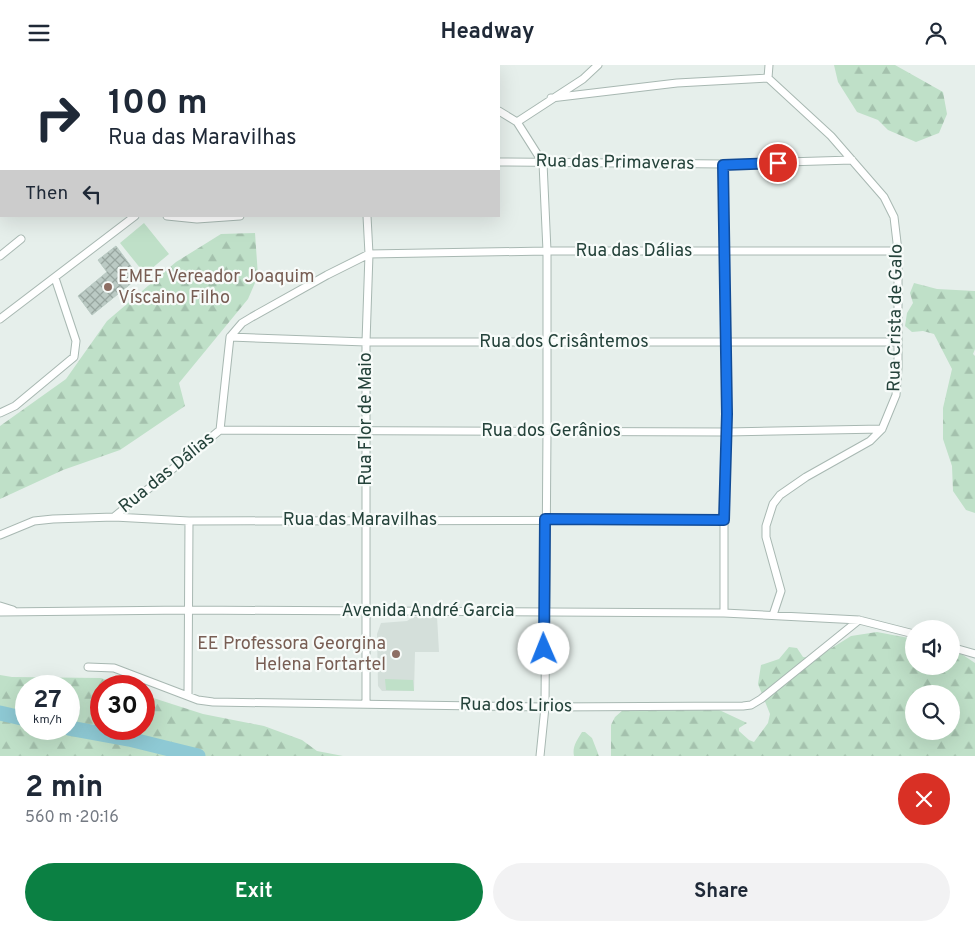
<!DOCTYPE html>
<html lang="en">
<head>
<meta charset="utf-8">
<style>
	:root { --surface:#fff; --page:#f2f2f3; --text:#1f2937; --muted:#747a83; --accent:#0b8043 }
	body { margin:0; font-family:Overpass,sans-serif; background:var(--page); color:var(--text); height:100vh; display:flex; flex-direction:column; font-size:19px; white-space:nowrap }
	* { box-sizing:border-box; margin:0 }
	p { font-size:16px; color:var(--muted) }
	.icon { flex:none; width:28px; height:28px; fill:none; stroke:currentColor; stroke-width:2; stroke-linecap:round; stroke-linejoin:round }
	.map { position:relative; height:691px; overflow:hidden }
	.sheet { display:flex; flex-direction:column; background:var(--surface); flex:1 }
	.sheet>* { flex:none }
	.top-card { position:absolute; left:0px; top:0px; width:500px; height:152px; box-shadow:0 5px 20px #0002; background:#fff; color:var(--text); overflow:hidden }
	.controls { position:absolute; left:905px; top:555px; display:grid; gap:10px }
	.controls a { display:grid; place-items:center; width:55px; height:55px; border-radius:50%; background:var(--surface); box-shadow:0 5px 20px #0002; font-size:25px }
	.speed { position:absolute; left:15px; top:610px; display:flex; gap:10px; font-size:25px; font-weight:700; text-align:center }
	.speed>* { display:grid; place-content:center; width:65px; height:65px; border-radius:50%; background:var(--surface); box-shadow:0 5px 20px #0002; line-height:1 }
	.speed small { font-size:12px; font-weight:400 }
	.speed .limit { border:8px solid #d22; background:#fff; color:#111 }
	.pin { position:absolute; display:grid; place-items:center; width:42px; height:42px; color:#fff; margin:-21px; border:2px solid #fff; border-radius:50%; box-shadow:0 1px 5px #0007 }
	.me { position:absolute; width:55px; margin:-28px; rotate:359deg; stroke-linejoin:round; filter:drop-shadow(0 0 4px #0008) }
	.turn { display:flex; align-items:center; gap:18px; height:105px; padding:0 25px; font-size:22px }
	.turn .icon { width:65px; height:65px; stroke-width:2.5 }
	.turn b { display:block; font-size:35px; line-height:42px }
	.then { display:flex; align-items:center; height:48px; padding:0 25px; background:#0003; gap:10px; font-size:19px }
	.round { display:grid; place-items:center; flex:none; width:52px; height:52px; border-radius:26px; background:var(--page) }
	.headline { display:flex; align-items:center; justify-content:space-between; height:85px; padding:0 25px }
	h1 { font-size:30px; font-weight:700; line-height:38px }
	.primary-button { display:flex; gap:10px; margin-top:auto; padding:10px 25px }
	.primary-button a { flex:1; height:58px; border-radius:30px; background:var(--accent); color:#fff; font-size:20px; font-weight:700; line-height:58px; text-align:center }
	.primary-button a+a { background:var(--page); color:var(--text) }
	header { display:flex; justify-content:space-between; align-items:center; height:65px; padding:0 25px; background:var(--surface); font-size:22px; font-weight:700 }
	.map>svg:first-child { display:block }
	.built { fill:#d4dfda }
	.forest { fill:url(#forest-firs); fill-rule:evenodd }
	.pitch { fill:#bfe0c8 }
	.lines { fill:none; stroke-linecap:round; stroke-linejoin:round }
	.stream { stroke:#8ec9d4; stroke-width:2.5 }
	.river { stroke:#8ec9d4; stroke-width:15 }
	.building { fill:url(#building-cross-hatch); stroke:#b8c9c2 }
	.minor-casing { stroke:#a8b8b2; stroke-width:9 }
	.minor { stroke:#fff; stroke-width:7 }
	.route-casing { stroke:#114b97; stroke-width:12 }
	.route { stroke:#1a73e8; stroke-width:9 }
	.education-dot { fill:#8d6e63; stroke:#f7fbf9; stroke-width:2 }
	.labels { text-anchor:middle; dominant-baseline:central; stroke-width:4.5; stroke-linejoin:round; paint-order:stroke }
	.street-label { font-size:18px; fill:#24423a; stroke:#f7fbf9 }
	.education-label { font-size:18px; fill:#785e54; stroke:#f7fbf9; text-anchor:start }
</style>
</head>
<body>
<header><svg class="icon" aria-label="menu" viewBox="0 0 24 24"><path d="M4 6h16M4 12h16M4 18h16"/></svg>Headway<svg class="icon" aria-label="person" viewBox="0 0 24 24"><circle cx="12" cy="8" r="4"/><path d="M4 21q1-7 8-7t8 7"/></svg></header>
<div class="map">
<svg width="975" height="691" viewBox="0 0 975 691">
	<defs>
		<pattern id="forest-firs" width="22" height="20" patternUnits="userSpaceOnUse" patternTransform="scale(1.25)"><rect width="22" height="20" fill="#bfe0c8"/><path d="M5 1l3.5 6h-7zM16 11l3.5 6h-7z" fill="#a4c1ad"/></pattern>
		<pattern id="building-cross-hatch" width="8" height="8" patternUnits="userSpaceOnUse" patternTransform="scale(1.25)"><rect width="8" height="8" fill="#bbcac4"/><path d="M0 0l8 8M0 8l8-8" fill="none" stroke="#98a6a0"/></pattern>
	</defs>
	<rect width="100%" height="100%" fill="#e6efeb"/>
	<path class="built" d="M437,551L439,587H415L414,626H382L378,621L377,569L381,558L407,556L413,552Z"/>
	<path class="forest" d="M15,0H217L17,1Z
		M834,0H895L943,27L947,49L939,68L916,77L888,65L878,55L857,47L838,17Z
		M255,168L258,211L248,234L179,318L185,341L120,385L63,405L0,434V361L66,314L107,256L176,197L221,169Z
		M914,218L937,224L975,226V284L973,289L975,291V448L966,445L953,426L952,401L943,374V343L952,304L934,269L923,266L912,267L905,261L907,248L913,238L910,228Z
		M877,567L914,574V601H951V585L963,590L975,598V691H611V660L615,652L623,645L638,641L715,643L747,658L739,663V666L749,675L754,677L768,658L770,649L758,619L761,600L779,594L789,582L797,583L803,592L811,593L827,586L851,571ZM914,629H951V666H914Z
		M0,610L12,612L101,613L123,621H101V664H144V630L203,649L264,661L302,675L317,686L343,691H0ZM26,621H69V664H26Z
		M582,667H585L592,673L599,691H574C572,682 577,675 582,667Z"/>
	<path class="pitch" d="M144,158L169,189L145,209L120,178Z
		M385,614L413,615L414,626L386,625Z"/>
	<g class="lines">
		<path class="stream" d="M191,689L192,691"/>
		<path class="river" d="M0,648L26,654
			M69,663L129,674L198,691"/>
	</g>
	<path class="building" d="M116,181L139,212L92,250L78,231L107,207L98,195Z"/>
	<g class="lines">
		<defs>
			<path id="minor" d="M6,0L10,1
				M287,0V1
				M769,0L768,13L831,71L884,132L894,152L898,186V303L896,330L882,364L870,376L806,412L780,430L773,439L766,461V472L781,526L773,550
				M551,33L677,18L768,13
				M499,46L517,57L543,98L547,186V366L545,642L540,691
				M517,57L583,14L598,0
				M499,97L723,99L852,95
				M723,99L727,367L724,455V548
				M167,151L197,154L240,151
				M0,191L21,174
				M0,254L135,151
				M230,272L366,277H898
				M0,348L15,341L74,292L76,276L55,213
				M220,365L230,272L242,258L252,252L327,210L369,189L547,186H898
				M220,365L727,367L882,364
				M114,452L220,365
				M0,470L34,456L53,454L114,452L189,456L724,455
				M0,541L13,545
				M0,547L188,545L724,548L859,555L914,569
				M951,582L975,589
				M88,602L114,603L198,635L213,637L545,642L743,641L751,640L761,634L859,555
				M188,630L189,456
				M366,639V277L369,189L367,151"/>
		</defs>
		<use href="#minor" class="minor-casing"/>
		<use href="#minor" class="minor"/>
	</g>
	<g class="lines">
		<defs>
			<path id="route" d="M544,584L545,454L724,455L727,349L723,100L778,98"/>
		</defs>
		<use href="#route" class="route-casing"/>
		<use href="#route" class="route"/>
	</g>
	<g class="education-dot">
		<circle cx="108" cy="222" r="5"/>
		<circle cx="396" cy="589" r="5"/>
	</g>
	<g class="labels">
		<g class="street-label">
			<text transform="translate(615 98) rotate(1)">Rua das Primaveras</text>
			<text x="634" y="186">Rua das Dálias</text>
			<text transform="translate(896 253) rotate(-89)">Rua Crista de Galo</text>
			<text x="564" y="277">Rua dos Crisântemos</text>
			<text transform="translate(366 354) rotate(-90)">Rua Flor de Maio</text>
			<text x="551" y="366">Rua dos Gerânios</text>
			<text transform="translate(167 408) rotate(-39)">Rua das Dálias</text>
			<text x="360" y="455">Rua das Maravilhas</text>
			<text x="428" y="546">Avenida André Garcia</text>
			<text transform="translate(516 641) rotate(1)">Rua dos Lirios</text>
		</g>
		<g class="education-label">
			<text x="118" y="212">EMEF Vereador Joaquim<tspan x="118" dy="21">Víscaino Filho</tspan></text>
			<text x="386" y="579" text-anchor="end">EE Professora Georgina<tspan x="386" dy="21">Helena Fortartel</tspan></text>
		</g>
	</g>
</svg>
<div class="controls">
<a><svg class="icon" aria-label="sound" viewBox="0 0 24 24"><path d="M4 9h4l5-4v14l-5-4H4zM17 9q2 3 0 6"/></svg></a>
<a><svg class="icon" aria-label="search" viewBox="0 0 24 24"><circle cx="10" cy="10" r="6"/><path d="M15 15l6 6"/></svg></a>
</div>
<div class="speed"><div>27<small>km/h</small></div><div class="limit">30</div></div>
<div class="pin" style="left:778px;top:98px;background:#d93025"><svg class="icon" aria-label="arrive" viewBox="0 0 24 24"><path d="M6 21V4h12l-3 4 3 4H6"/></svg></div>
<svg class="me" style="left:544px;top:584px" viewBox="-20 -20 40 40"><circle r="19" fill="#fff"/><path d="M0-13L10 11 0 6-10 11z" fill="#1a73e8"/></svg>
<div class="top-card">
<div class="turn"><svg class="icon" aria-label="right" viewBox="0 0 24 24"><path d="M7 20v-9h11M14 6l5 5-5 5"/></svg><div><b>100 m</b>Rua das Maravilhas</div></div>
<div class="then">Then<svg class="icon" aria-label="left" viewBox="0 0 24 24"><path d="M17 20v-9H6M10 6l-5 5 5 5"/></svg></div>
</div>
</div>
<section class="sheet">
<div class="headline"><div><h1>2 min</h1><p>560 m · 20:16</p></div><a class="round" style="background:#d93025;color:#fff"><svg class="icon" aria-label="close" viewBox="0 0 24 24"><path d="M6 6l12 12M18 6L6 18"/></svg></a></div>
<div class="primary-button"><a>Exit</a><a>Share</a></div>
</section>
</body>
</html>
